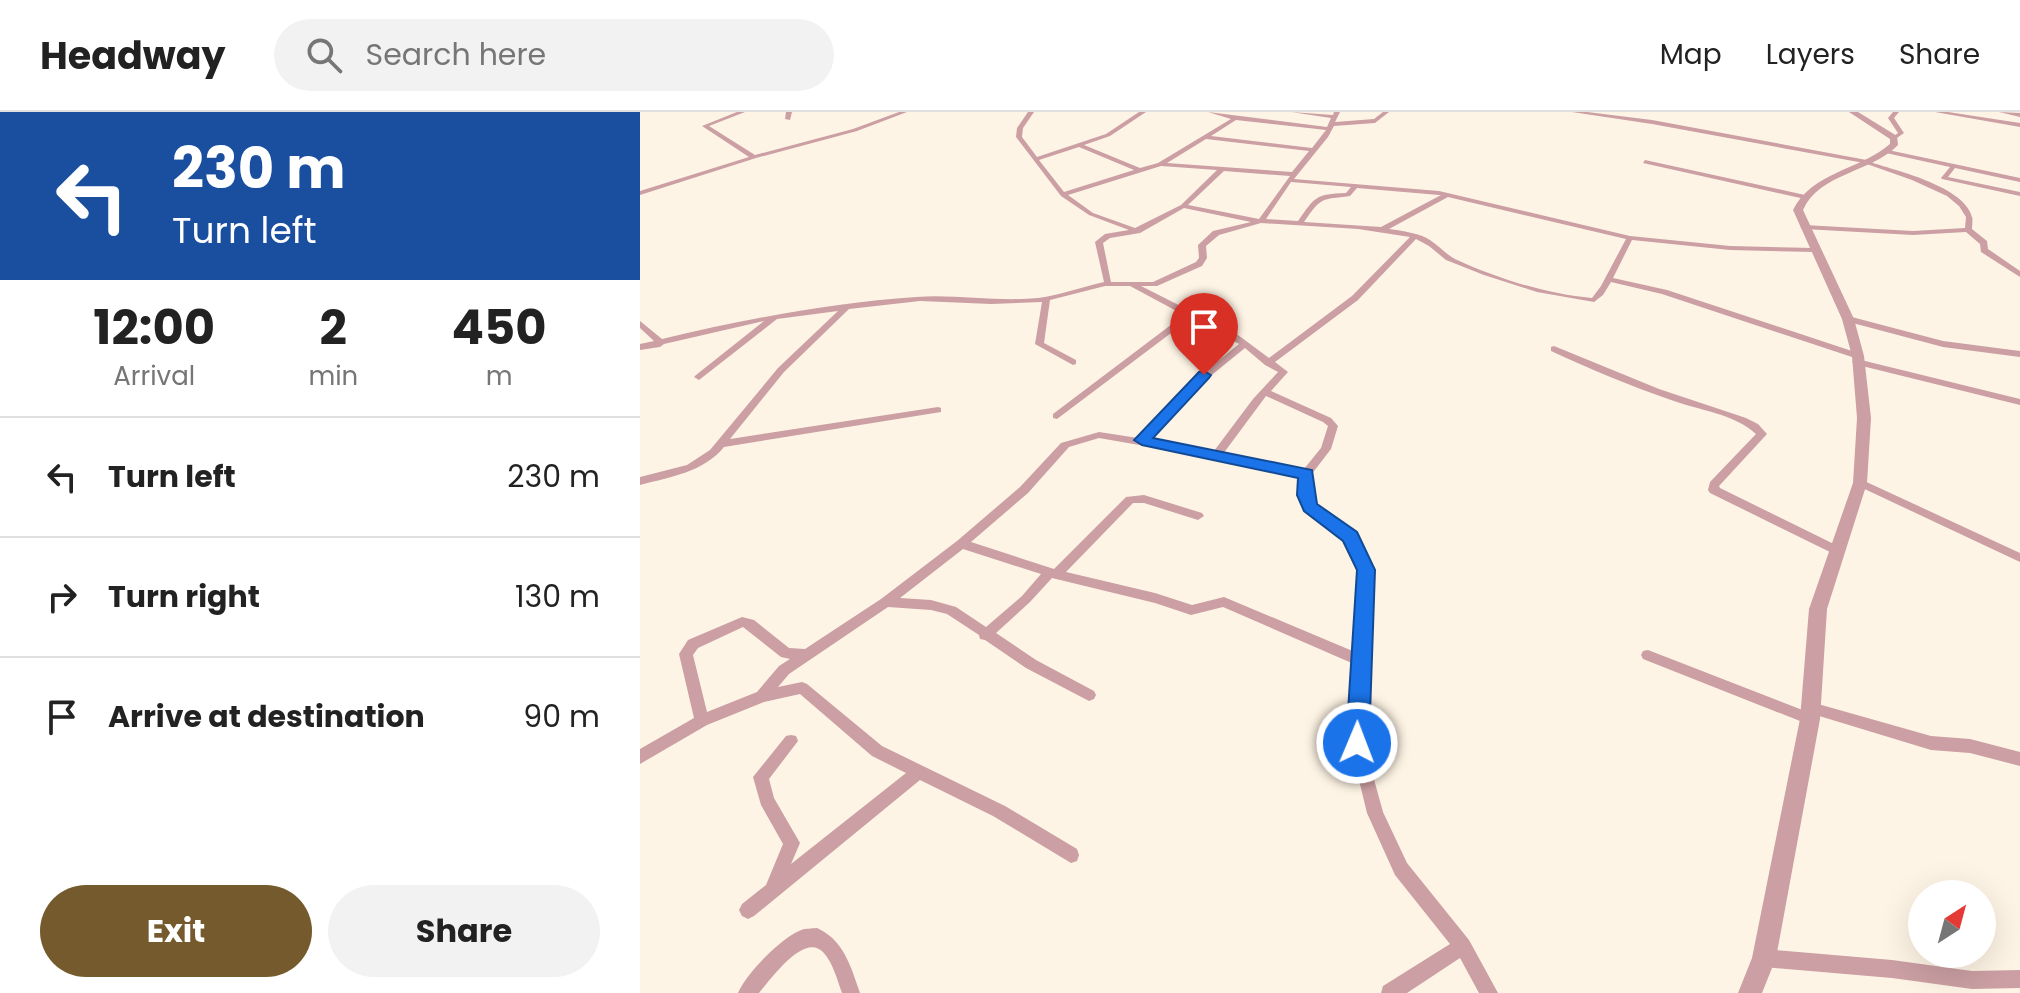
<!DOCTYPE html>
<html lang="en">
<head>
<meta charset="utf-8">
<style>
	:root { --surface:#fff; --page:#f2f2f2; --text:#222; --muted:#767676; --line:#e0e0e0; --accent:#755a2d }
	body { margin:0; font-family:Poppins,sans-serif; background:var(--page); color:var(--text); height:100vh; display:flex; flex-direction:column; font-size:30px; white-space:nowrap }
	* { box-sizing:border-box; margin:0 }
	p { font-size:26px; color:var(--muted) }
	.icon { flex:none; width:44px; height:44px; fill:none; stroke:currentColor; stroke-width:2; stroke-linecap:round; stroke-linejoin:round }
	.map { position:relative; flex:1; overflow:hidden }
	.panel { display:flex; flex-direction:column; background:var(--surface); width:640px }
	.panel>* { flex:none }
	.banner { background:#1a4fa0; color:#fff; overflow:hidden }
	.needle { width:52px; rotate:36deg }
	.fabs { position:absolute; left:1268px; top:768px; display:grid; gap:16px }
	.fabs a { display:grid; place-items:center; width:88px; height:88px; border-radius:50%; background:var(--surface); box-shadow:0 8px 32px #0002; font-size:40px }
	.pin { position:absolute; display:grid; place-items:center; width:68px; height:68px; color:#fff; margin:-82px -34px; border-radius:50% 50% 50% 0; rotate:-45deg; box-shadow:0 0 8px #0007 }
	.pin .icon { rotate:45deg }
	.me { position:absolute; width:88px; margin:-44px; rotate:1deg; stroke-linejoin:round; filter:drop-shadow(0 0 6px #0008) }
	.turn { display:flex; align-items:center; gap:28px; height:168px; padding:0 40px; font-size:36px }
	.turn .icon { width:104px; height:104px; stroke-width:2.5 }
	.turn b { display:block; font-size:56px; line-height:68px }
	.eta { display:flex; justify-content:space-evenly; align-items:center; height:136px; text-align:center }
	.eta b { font-size:48px; font-weight:700; line-height:56px }
	.action { display:flex; gap:16px; margin-top:auto; padding:16px 40px }
	.action a { flex:1; height:92px; border-radius:48px; background:var(--accent); color:#fff; font-size:32px; font-weight:700; line-height:92px; text-align:center }
	.action a+a { background:var(--page); color:var(--text) }
	ul { padding:0; list-style:none }
	li { display:flex; align-items:center; gap:24px; height:120px; padding:0 40px; border-top:2px solid var(--line) }
	li div { flex:1 }
	li b { display:block; font-size:30px }
	li em { font-style:normal }
	header { display:flex; align-items:center; gap:48px; box-sizing:border-box; height:112px; padding:0 40px; background:var(--surface); border-bottom:2px solid var(--line) }
	header strong { font-size:38px }
	nav { display:flex; gap:44px; margin-inline-start:auto; font-size:28px }
	.search { width:560px; height:72px; background:var(--page); display:flex; align-items:center; gap:20px; box-sizing:border-box; padding:0 28px; border-radius:44px; color:var(--muted); font-size:30px }
	main { display:flex; flex:1; min-height:0 }
	.map>svg:first-child { display:block }
	.lines { fill:none; stroke-linecap:round; stroke-linejoin:round }
	.minor { fill:#cb9fa3; fill-rule:evenodd }
	.tertiary { fill:#cb9fa3; fill-rule:evenodd }
	.route { fill:#1a73e8; stroke:#114b97; stroke-width:2 }
</style>
</head>
<body>
<header>
<strong>Headway</strong>
<div class="search"><svg class="icon" aria-label="search" viewBox="0 0 24 24"><circle cx="10" cy="10" r="6"/><path d="M15 15l6 6"/></svg>Search here</div>
<nav><a>Map</a><a>Layers</a><a>Share</a></nav>
</header>
<main>
<section class="panel">
<div class="banner">
<div class="turn"><svg class="icon" aria-label="left" viewBox="0 0 24 24"><path d="M17 20v-9H6M10 6l-5 5 5 5"/></svg><div><b>230 m</b>Turn left</div></div>
</div>
<div class="eta">
<div><b>12:00</b><p>Arrival</p></div>
<div><b>2</b><p>min</p></div>
<div><b>450</b><p>m</p></div>
</div>
<ul>
<li><svg class="icon" aria-label="left" viewBox="0 0 24 24"><path d="M17 20v-9H6M10 6l-5 5 5 5"/></svg><div><b>Turn left</b></div><em>230 m</em></li>
<li><svg class="icon" aria-label="right" viewBox="0 0 24 24"><path d="M7 20v-9h11M14 6l5 5-5 5"/></svg><div><b>Turn right</b></div><em>130 m</em></li>
<li><svg class="icon" aria-label="arrive" viewBox="0 0 24 24"><path d="M6 21V4h12l-3 4 3 4H6"/></svg><div><b>Arrive at destination</b></div><em>90 m</em></li>
</ul>
<div class="action"><a>Exit</a><a>Share</a></div>
</section>
<div class="map">
<svg width="1380" height="881" viewBox="0 0 1380 881">
	<rect width="100%" height="100%" fill="#fef4e5"/>
	<g class="lines">
		<path class="minor" d="M97,0H105L69,14L115,43L213,17L259,0H267L217,19L116,46L0,83V79L109,45L62,14Z
			M146,0H152L150,8L145,7Z
			M388,0H394L383,16L382,25L397,45L466,22L499,0H506L470,24L444,33L500,56L518,51L591,7L568,0L687,15L691,6L651,0L693,3L694,0H700L695,10L734,7L743,0H749L735,11L694,14L688,25L654,67L799,79L990,124L1090,134L1175,136L1179,138L1175,140L1090,138L992,128L973,166L1027,178L1221,242V246H1215L1022,182L971,170L963,183L954,190L897,180L844,163L806,148L789,134L776,127L718,188L635,250L648,260L631,279L691,306L698,314L691,337L671,363L673,391L714,422L732,458L724,631L743,700L767,751L829,828L858,881H839L820,846L767,881H741L743,874L810,832L755,763L727,701L710,631L714,552L583,495L551,503L515,491L412,466L390,490L356,521L396,548L454,579L456,583L454,587L449,589L386,556L345,528L340,527L339,523L307,502L291,498L248,495L149,562L138,575L162,570L167,572L242,634L365,694L437,737L439,743L437,749L431,751L353,704L280,668L114,804L108,807L102,804L99,798L102,792L126,773L143,732L121,693L113,665L146,624L151,623L156,624L158,629L129,667L134,686L160,731L151,752L266,661L232,644L160,582L124,590L67,613L0,652V637L54,606L39,542L48,528L102,505L114,508L149,536L165,537L241,487L317,429L380,375L421,331L459,320L498,326L541,279L599,232L551,206L417,307L413,306V302L544,203L490,174H465L410,188L404,231L436,248V252L433,253L395,232L402,190L351,192L280,189L209,197L144,260L90,327L298,295L301,296V300L84,335C64,360 30,365 0,373V365L47,353L70,338L138,256L198,199L137,207L59,268L54,265L56,263L124,209L24,232L20,235L0,238V232L14,229L0,216V209L22,227C105,207 190,191 276,185C316,182 357,190 398,186C420,183 442,175 464,170L455,130L465,122L489,118L449,103L421,84L376,25L377,16ZM596,8L686,18L672,36L571,24ZM566,27L669,39L652,60L527,51ZM439,35L494,58L424,80L399,48ZM521,54L577,58L541,93L495,116L453,101L428,83ZM584,59L650,64L619,107L548,93ZM651,70L711,75L706,81C675,82 675,85 658,109L626,107ZM717,76L799,83H801L741,115L664,110C682,84 681,88 710,84ZM808,85L986,127L961,174L952,186C906,182 856,166 815,147C806,142 799,134 790,128C779,121 763,119 749,117ZM544,96L611,110L573,119L558,133L559,146L556,150L513,170H471L463,131L470,126L500,121ZM621,111L718,117L770,125L712,184L629,246L598,223L501,174H517L562,154L567,146L566,134L579,123ZM605,236L625,253L638,260L613,287L574,339L508,328L547,283ZM626,284L683,310L688,314L681,336L664,357L590,345L583,342ZM459,326L574,346L587,351L660,364L664,395L705,427L720,458L715,540L584,485L552,493L515,481L426,460L493,391H504L558,408L564,404L562,401L504,383L486,385L414,457L331,430L388,381L429,335ZM323,437L401,462L382,484L346,515L316,495L291,488L260,486ZM103,515L141,545L150,547L139,554L117,580L67,600L53,543L58,536Z
			M932,0H947L1012,8L1232,49L1233,51C1258,59 1325,75 1332,105C1333,105 1332,116 1332,117L1347,129L1348,137L1380,159V165L1341,140L1340,132L1326,120L1273,123L1164,117L1160,115L1164,113L1273,119L1325,116L1326,105L1319,94L1307,84L1272,68L1224,51L1012,12Z
			M1253,0H1259L1254,6L1264,21L1254,28L1251,26L1258,21L1248,6Z
			M1295,0H1308L1380,11V15Z
			M1359,0L1380,1V5Z
			M1248,38L1380,66V70L1315,56L1308,65L1380,80V84L1302,67L1301,66L1310,55L1246,41Z
			M1005,48L1165,83L1168,85L1165,87L1003,51Z
			M1208,204L1303,229L1380,239V245L1303,235L1205,209V205Z
			M914,234L1019,277L1106,306L1118,312L1127,322L1079,374L1080,376L1202,436L1204,439L1202,442H1194L1070,381L1068,378L1070,370L1116,322C1095,302 1058,298 1031,288C990,274 950,257 911,239V235Z
			M1217,247L1380,287V293L1214,252L1212,250Z
			M1220,367L1380,441V450L1216,373L1215,371Z
			M1008,538L1165,599L1164,596L1166,592L1171,590L1291,624L1330,627L1380,640V654L1330,641L1291,638L1176,603L1177,607L1175,611L1170,613L1003,547L1001,543L1003,539Z
			M177,816C204,828 211,855 220,881H202C197,867 193,851 183,840C164,820 130,868 119,881H98C106,862 143,823 164,817C166,817 175,816 177,816Z
			M1124,837L1252,848L1332,859L1380,858V876L1332,877L1252,866L1124,855L1118,852L1115,846L1118,840Z"/>
		<path class="tertiary" d="M1209,0H1218L1257,24L1258,33C1231,61 1179,61 1163,98L1214,207L1224,244L1231,306L1227,371L1187,497L1180,607L1136,846L1122,881H1098L1112,846L1160,607L1169,497L1213,371L1217,306L1212,244L1202,207L1153,98C1172,60 1220,58 1250,32V27Z"/>
	</g>
	<path class="route" d="M564,259L571,263L569,266L513,326L672,358L677,392L717,420L735,458L729,631L725,638L717,641L709,638L706,631L717,458L703,429L664,399L657,383L658,366L502,333L494,328L559,260Z"/>
</svg>
<div class="fabs">
<a><svg class="needle" viewBox="-14 -14 28 28"><path d="M0-13l5 13h-10z" fill="#e53935"/><path d="M0 13l5-13h-10z" fill="#767676"/></svg></a>
</div>
<div class="pin" style="left:564px;top:263px;background:#d93025"><svg class="icon" aria-label="arrive" viewBox="0 0 24 24"><path d="M6 21V4h12l-3 4 3 4H6"/></svg></div>
<svg class="me" style="left:717px;top:631px" viewBox="-20 -20 40 40"><circle r="17" fill="#1a73e8" stroke="#fff" stroke-width="3"/><path d="M0-11L8 9 0 5-8 9z" fill="#fff"/></svg>
</div>
</main>
</body>
</html>
